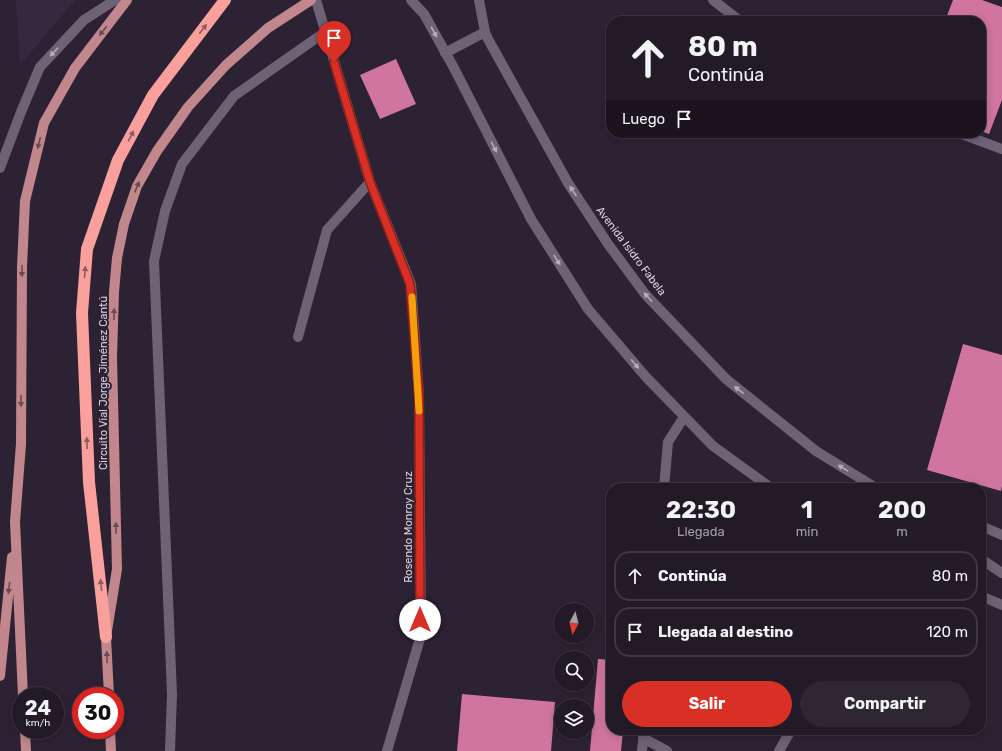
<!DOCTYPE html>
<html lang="es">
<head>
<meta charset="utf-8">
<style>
	:root { --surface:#221a26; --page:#2e2732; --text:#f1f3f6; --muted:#a2a1a7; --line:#3f3843; --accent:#d93025 }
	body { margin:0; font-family:Rubik,sans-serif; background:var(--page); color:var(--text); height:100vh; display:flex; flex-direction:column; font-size:15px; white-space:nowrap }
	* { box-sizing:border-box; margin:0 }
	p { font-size:13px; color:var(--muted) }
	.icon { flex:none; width:22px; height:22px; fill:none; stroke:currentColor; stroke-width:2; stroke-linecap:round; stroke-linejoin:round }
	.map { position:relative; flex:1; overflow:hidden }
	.details { position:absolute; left:606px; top:483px; width:380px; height:252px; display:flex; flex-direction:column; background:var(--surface); border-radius:16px; box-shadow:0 2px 10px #0003,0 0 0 1px var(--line) }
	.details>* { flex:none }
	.guide { position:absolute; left:606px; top:16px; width:380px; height:122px; border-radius:16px; box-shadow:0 2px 10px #0003,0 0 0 1px var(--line); background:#221a26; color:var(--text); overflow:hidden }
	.needle { width:26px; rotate:187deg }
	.buttons { position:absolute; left:554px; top:603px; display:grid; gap:8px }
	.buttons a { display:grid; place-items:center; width:40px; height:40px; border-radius:50%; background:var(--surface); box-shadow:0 2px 10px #0003,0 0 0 1px var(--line); font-size:20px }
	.speed { position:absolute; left:12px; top:687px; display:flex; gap:8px; font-size:20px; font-weight:700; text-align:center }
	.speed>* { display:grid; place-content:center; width:52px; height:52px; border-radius:50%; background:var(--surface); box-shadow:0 2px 10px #0003,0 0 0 1px var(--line); line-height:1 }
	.speed small { font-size:10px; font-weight:400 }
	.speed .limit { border:6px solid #d22; background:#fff; color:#111 }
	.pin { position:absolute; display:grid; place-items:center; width:34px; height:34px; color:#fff; margin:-41px -17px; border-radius:50% 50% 50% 0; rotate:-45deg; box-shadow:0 0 4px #0007 }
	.pin .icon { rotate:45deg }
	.me { position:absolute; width:44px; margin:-22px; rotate:0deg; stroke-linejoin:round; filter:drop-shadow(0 0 3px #0008) }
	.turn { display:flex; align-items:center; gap:14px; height:84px; padding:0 16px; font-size:18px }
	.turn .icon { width:52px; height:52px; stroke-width:2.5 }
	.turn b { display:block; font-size:28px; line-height:34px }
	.then { display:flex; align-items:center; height:38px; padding:0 16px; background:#0003; gap:8px; font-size:15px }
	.eta { display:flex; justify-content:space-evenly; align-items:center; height:68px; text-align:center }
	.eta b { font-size:24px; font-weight:700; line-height:28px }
	.primary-button { display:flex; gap:8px; margin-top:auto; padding:8px 16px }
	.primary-button a { flex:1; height:46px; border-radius:24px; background:var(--accent); color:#fff; font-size:16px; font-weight:700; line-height:46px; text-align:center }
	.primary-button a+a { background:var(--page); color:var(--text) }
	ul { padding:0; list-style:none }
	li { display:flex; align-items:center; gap:12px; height:50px; margin:0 8px 6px; padding:0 8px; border:2px solid var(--line); border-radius:16px }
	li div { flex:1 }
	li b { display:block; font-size:15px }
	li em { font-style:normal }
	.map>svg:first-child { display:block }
	.built { fill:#37283f }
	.building { fill:#d075a0 }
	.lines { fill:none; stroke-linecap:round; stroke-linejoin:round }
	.minor { stroke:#6e6276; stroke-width:10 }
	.tertiary { stroke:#6e6276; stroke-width:10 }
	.secondary { stroke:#6e6276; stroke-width:10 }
	.primary { stroke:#c1878d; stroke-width:10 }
	.motorway { stroke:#f9a09c; stroke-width:12 }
	.oneway { fill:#895b62 }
	.oneway2 { fill:#684a57 }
	.oneway3 { fill:#b5acba }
	.route-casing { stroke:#8d1f18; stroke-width:10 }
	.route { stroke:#d93025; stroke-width:7 }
	.slow { stroke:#f59e0b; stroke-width:7 }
	.labels { text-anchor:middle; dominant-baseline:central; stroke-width:4; stroke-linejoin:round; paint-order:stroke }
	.street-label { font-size:11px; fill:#dbd4df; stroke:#2d2233 }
</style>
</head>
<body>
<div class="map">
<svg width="1002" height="751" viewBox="0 0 1002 751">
	<rect width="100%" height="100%" fill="#2d2233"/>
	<path class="built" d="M16,0H75L20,65Z"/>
	<path class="building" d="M953,0H982L1002,7V100L989,134L981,131V21H945Z
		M396,59L416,104L380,119L360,75Z
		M963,344L1002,355V486L1001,491L927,470Z
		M598,659L611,660V730H623L621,751H590Z
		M462,694L555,702L551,751H457Z"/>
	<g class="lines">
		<path class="minor" d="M316,0L370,182L411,284L419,395L421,635L387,751
			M713,0L740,21
			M959,133L1002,149
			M298,337L327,230L370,182
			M664,488L668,442L684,417
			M981,526L1002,535
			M643,738L667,751
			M170,751L172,694L154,261L165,211L182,164L234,96L325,32
			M642,751L644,730
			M779,751L791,730"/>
		<path class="tertiary" d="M0,168L21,112L40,67L84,20L115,0"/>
		<path class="secondary" d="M411,0L424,14L454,68L531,219L588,309L646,377L713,446L771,488
			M479,0L485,32L488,39L568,183L608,244L645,294L726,379L816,451L876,488
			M445,53L485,32
			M981,559L1002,573
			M981,596L1002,605"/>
		<path class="primary" d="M0,676L12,557
			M23,696L15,522L21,444L22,267L25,201L44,123L75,68L127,0
			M109,696L106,637L117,569L112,357L114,292L117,258L124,224L137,186L157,151L188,107L226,65L268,28L311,0
			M25,730L26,751
			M110,730L111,751"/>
		<path class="motorway" d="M106,637L89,482L82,313L87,249L118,160L153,95L225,0"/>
	</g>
	<defs><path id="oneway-solid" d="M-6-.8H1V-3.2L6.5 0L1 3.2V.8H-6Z"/></defs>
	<g class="oneway">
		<use href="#oneway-solid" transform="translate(203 29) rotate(-53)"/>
		<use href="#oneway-solid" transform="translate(131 136) rotate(-62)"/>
		<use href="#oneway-solid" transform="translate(85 272) rotate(-85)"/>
		<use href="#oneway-solid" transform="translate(87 443) rotate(-92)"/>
		<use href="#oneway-solid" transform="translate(101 585) rotate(-96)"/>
	</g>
	<g class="oneway2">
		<use href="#oneway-solid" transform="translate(103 31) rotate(128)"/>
		<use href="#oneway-solid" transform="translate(39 143) rotate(104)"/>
		<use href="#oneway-solid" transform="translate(137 187) rotate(-67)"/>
		<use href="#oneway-solid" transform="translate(22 271) rotate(91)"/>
		<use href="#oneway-solid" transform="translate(114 314) rotate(-89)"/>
		<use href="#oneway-solid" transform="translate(21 401) rotate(90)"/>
		<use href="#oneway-solid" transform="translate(116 528) rotate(-91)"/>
		<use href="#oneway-solid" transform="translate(9 588) rotate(96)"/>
		<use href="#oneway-solid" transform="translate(107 657) rotate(-92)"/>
	</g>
	<g class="oneway3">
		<use href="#oneway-solid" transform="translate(434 32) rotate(61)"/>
		<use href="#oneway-solid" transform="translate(54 52) rotate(133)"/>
		<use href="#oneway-solid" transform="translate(494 147) rotate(63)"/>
		<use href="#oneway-solid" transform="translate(573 191) rotate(-123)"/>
		<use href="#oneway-solid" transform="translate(557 260) rotate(58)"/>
		<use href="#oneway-solid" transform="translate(648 297) rotate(-132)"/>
		<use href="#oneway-solid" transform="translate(635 364) rotate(49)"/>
		<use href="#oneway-solid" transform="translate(739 390) rotate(-142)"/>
		<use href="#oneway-solid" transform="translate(843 468) rotate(-149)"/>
	</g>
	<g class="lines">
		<defs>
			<path id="route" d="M334,62L370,182L410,284L419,395L420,620"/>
		</defs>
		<use href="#route" class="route-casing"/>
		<use href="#route" class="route"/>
		<path class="slow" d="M412,297L419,411"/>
	</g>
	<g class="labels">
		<g class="street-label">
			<text transform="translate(631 251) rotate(53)">Avenida Isidro Fabela</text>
			<text transform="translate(103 383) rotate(-90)">Circuito Vial Jorge Jiménez Cantú</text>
			<text transform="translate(408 527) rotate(-90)">Rosendo Monroy Cruz</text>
		</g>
	</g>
</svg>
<div class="buttons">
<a><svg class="needle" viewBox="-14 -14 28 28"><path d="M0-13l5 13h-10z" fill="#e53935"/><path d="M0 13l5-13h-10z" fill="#a2a1a7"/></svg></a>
<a><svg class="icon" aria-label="search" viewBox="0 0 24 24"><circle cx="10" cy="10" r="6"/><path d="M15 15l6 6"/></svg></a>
<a><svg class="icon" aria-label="layers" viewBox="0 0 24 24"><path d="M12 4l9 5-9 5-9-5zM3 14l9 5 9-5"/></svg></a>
</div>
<div class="speed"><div>24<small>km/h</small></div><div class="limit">30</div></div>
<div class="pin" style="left:334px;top:62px;background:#d93025"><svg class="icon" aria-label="arrive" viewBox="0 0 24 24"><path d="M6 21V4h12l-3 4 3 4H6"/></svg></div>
<svg class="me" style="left:420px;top:620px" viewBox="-20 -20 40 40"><circle r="19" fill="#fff"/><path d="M0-13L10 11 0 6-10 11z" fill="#d93025"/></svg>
<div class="guide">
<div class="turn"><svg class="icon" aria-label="ahead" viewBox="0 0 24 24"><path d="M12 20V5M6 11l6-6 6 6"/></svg><div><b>80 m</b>Continúa</div></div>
<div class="then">Luego<svg class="icon" aria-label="arrive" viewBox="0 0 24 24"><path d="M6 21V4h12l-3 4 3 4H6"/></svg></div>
</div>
<section class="details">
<div class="eta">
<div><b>22:30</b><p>Llegada</p></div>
<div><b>1</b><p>min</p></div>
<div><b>200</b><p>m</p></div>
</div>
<ul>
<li><svg class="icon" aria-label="ahead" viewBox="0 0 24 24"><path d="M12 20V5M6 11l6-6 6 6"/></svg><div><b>Continúa</b></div><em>80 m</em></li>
<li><svg class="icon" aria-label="arrive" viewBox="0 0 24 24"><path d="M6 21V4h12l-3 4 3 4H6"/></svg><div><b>Llegada al destino</b></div><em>120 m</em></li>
</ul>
<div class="primary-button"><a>Salir</a><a>Compartir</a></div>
</section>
</div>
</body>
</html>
